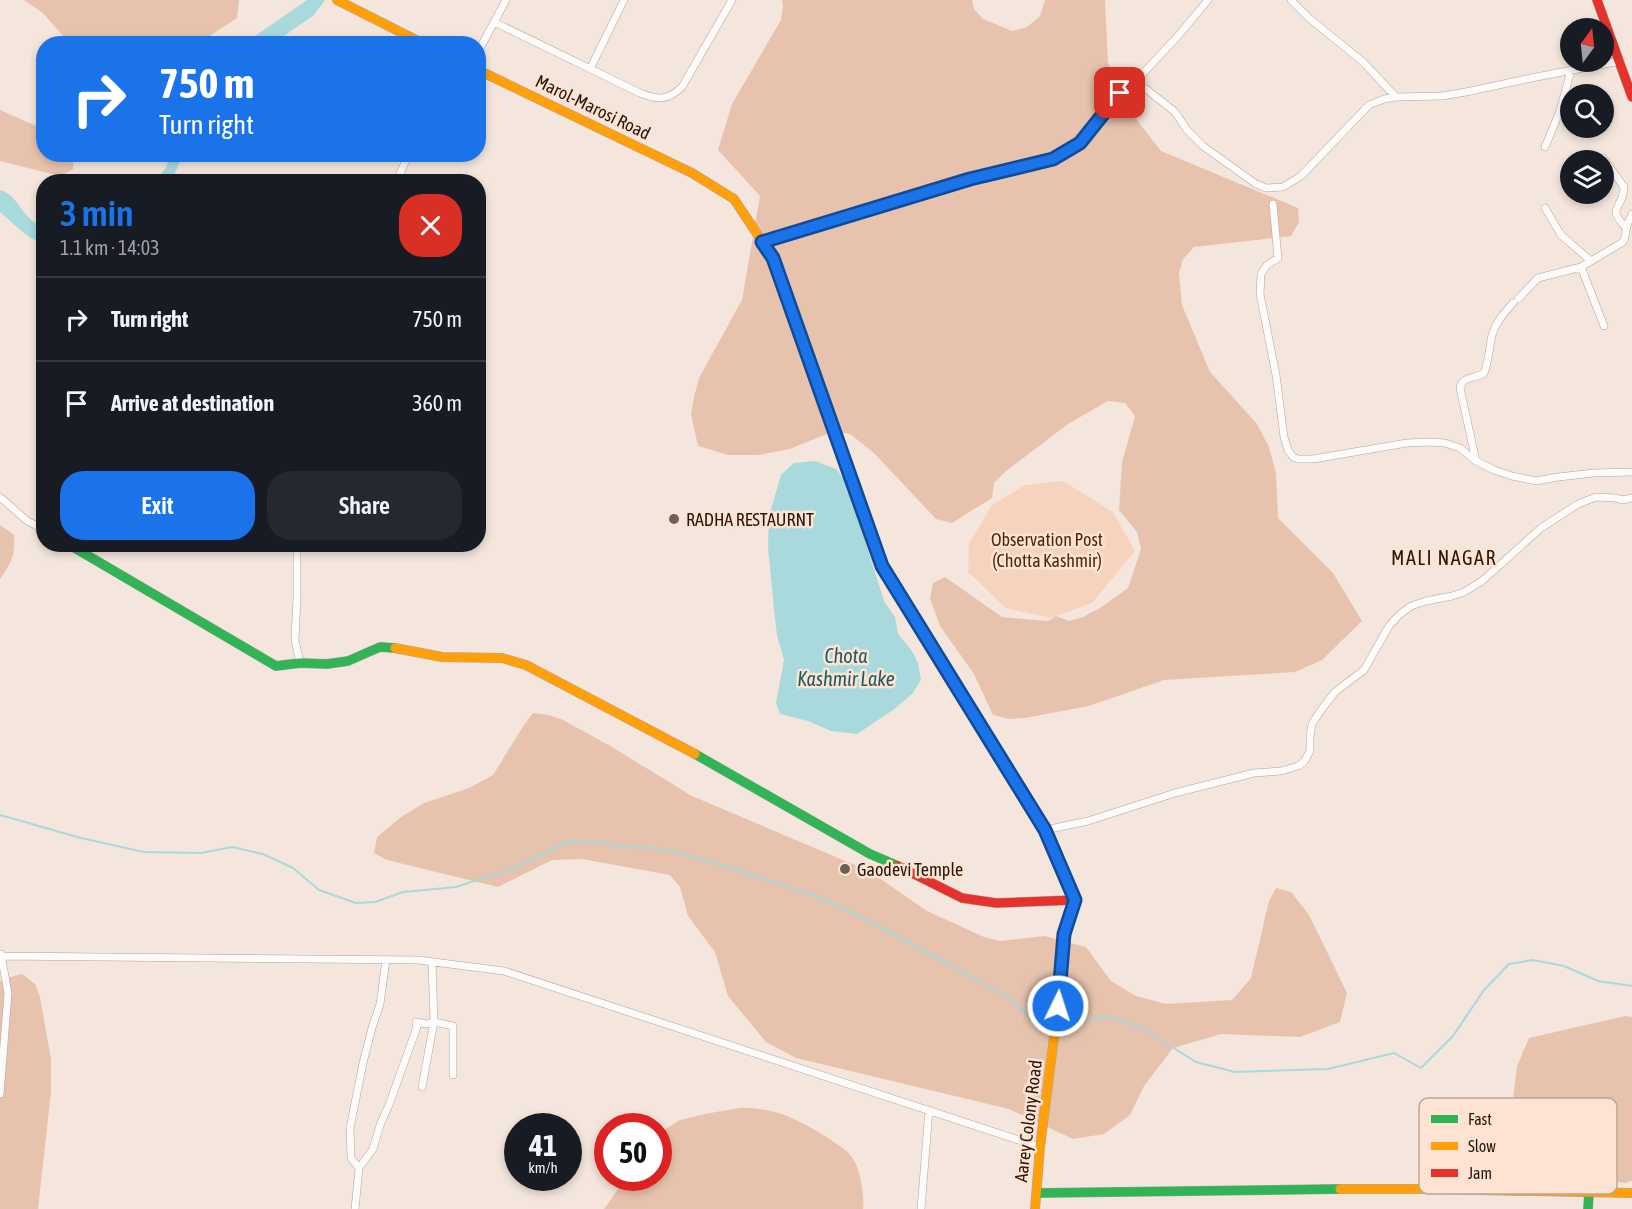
<!DOCTYPE html>
<html lang="en">
<head>
<meta charset="utf-8">
<style>
	:root { --surface:#171b24; --page:#242831; --text:#f1f3f6; --muted:#9ea1a6; --line:#363941; --accent:#1a73e8 }
	body { margin:0; font-family:"Asap Condensed",sans-serif; background:var(--page); color:var(--text); height:100vh; display:flex; flex-direction:column; font-size:22px; white-space:nowrap }
	* { box-sizing:border-box; margin:0 }
	p { font-size:20px; color:var(--muted) }
	.icon { flex:none; width:33px; height:33px; fill:none; stroke:currentColor; stroke-width:2; stroke-linecap:round; stroke-linejoin:round }
	.map { position:relative; flex:1; overflow:hidden }
	.drawer { position:absolute; left:36px; top:174px; width:450px; height:378px; display:flex; flex-direction:column; background:var(--surface); border-radius:24px; box-shadow:0 3px 9px #0003 }
	.drawer>* { flex:none }
	.hud { position:absolute; left:36px; top:36px; width:450px; height:126px; border-radius:24px; box-shadow:0 3px 9px #0003; background:#1a73e8; color:#fff; overflow:hidden }
	.needle { width:39px; rotate:15deg }
	.fabs { position:absolute; left:1560px; top:18px; display:grid; gap:12px }
	.fabs a { display:grid; place-items:center; width:54px; height:54px; border-radius:50%; background:var(--surface); box-shadow:0 3px 9px #0003; font-size:30px }
	.speed { position:absolute; left:504px; top:1113px; display:flex; gap:12px; font-size:30px; font-weight:700; text-align:center }
	.speed>* { display:grid; place-content:center; width:78px; height:78px; border-radius:50%; background:var(--surface); box-shadow:0 3px 9px #0003; line-height:1 }
	.speed small { font-size:15px; font-weight:400 }
	.speed .limit { border:9px solid #d22; background:#fff; color:#111 }
	.pin { position:absolute; display:grid; place-items:center; width:51px; height:51px; color:#fff; margin:-26px; border-radius:12px; box-shadow:0 3px 9px #0006 }
	.me { position:absolute; width:66px; margin:-33px; rotate:4deg; stroke-linejoin:round; filter:drop-shadow(0 0 4px #0008) }
	.turn { display:flex; align-items:center; gap:21px; height:126px; padding:0 24px; font-size:27px }
	.turn .icon { width:78px; height:78px; stroke-width:2.5 }
	.turn b { display:block; font-size:42px; line-height:51px }
	.round { display:grid; place-items:center; flex:none; width:63px; height:63px; border-radius:24px; background:var(--page) }
	.overview { display:flex; align-items:center; justify-content:space-between; height:102px; padding:0 24px }
	h1 { font-size:36px; font-weight:600; line-height:45px; color:var(--accent) }
	.primary-button { display:flex; gap:12px; margin-top:auto; padding:12px 24px }
	.primary-button a { flex:1; height:69px; border-radius:24px; background:var(--accent); color:#fff; font-size:24px; font-weight:600; line-height:69px; text-align:center }
	.primary-button a+a { background:var(--page); color:var(--text) }
	ul { padding:0; list-style:none }
	li { display:flex; align-items:center; gap:18px; height:84px; padding:0 24px; border-top:2px solid var(--line) }
	li div { flex:1 }
	li b { display:block; font-size:22px }
	li em { font-style:normal }
	.map>svg:first-child { display:block }
	.green { fill:#f6d3bd }
	.forest { fill:#e7c3ad }
	.water { fill:#a7d9dd }
	.lines { fill:none; stroke-linecap:round; stroke-linejoin:round }
	.stream { stroke:#a7d9dd; stroke-width:2 }
	.street-casing { stroke:#b0a49c; stroke-width:8 }
	.fast-casing { stroke:#b0a49c; stroke-width:10 }
	.slow-casing { stroke:#b0a49c; stroke-width:10 }
	.jam-casing { stroke:#b0a49c; stroke-width:10 }
	.street { stroke:#fdfbfa; stroke-width:7 }
	.fast { stroke:#30b455; stroke-width:9 }
	.slow { stroke:#ff9f0a; stroke-width:9 }
	.jam { stroke:#e5322d; stroke-width:9 }
	.route-casing { stroke:#114b97; stroke-width:15 }
	.route { stroke:#1a73e8; stroke-width:10 }
	.poi-dot { fill:#6d6057; stroke:#ffe3d2; stroke-width:2 }
	.labels { text-anchor:middle; dominant-baseline:central; stroke-width:5; stroke-linejoin:round; paint-order:stroke }
	.street-label { font-size:18px; fill:#241810; stroke:#ffe3d2 }
	.poi-label { font-size:18px; fill:#241810; stroke:#ffe3d2; text-anchor:start }
	.park-label { font-size:18px; fill:#4c280f; stroke:#ffe3d2 }
	.neighbourhood-label { font-size:20px; letter-spacing:1.5px; fill:#241810; stroke:#ffe3d2 }
	.water-label { font-size:20px; font-style:italic; fill:#1a5c63; stroke:#ffe3d2 }
	.key { fill:#ffe3d2; stroke:#bda698; stroke-width:1.5 }
	.key-label { font-size:16px; fill:#241810 }
</style>
</head>
<body>
<div class="map">
<svg width="1632" height="1209" viewBox="0 0 1632 1209">
	<rect width="100%" height="100%" fill="#f4e6dc"/>
	<path class="green" d="M1063,481L1113,512L1135,551L1092,603L1050,618L1006,608L968,572L969,544L992,505L1025,485Z"/>
	<path class="forest" d="M24,0H239L237,18L199,43L72,44L64,37L43,13Z
		M782,0H972L974,9L983,19L1012,31L1027,27L1040,16L1045,0H1105L1108,63L1133,115L1161,151L1298,208L1299,222L1291,236L1194,247L1183,259L1179,273L1182,305L1210,372L1257,424L1269,447L1276,474L1278,518L1333,573L1362,621L1322,660L1295,672L1164,680L1089,706L1025,718L1009,719L993,715L974,674L940,626L930,598L933,583L945,577L1002,617L1048,621L1056,616L1069,621L1083,617L1100,608L1128,588L1141,549L1137,532L1119,510L1122,462L1135,416L1125,403L1108,401L1068,424L1006,471L994,483L992,498L952,523L936,519L874,453L850,434L834,431L790,449L758,455H728L698,446L691,414L694,397L699,378L742,300L760,196L718,150L732,104L781,20L783,5Z
		M0,110L43,129L44,154L74,155L73,169L60,176L0,161Z
		M0,525L14,535C15,556 12,562 0,579Z
		M533,713L549,715L563,720L612,747L692,796L869,871L927,911L984,937L1000,941L1045,936L1086,947L1111,981L1136,996L1166,1004L1232,1000L1251,978L1269,901L1276,888L1291,892L1309,915L1347,993L1340,1022L1300,1037L1221,1034L1173,1048L1144,1086L1130,1115L1104,1134L1073,1139L1009,1109L796,1058L766,1042L728,996L715,952L688,916L680,887L670,875L582,859L552,860L498,887L387,860L374,853L377,837L401,817L424,803L469,788L493,775L524,725Z
		M22,974L35,984L40,997L51,1059V1092L38,1209H0V981L6,978Z
		M1625,1016L1632,1017V1181L1625,1183L1565,1174L1505,1157L1497,1146L1498,1133L1512,1108L1517,1066L1529,1038Z
		M740,1108C775,1107 799,1120 828,1138C836,1144 847,1149 853,1159C860,1168 865,1198 863,1209H604L626,1178H658L659,1133L680,1120L710,1113Z"/>
	<path class="water" d="M307,0H325L314,15L274,43H245Z
		M171,155H183L172,179L168,181H146C166,172 163,174 171,155Z
		M0,190C21,196 22,222 43,225V242C31,243 10,220 0,212Z
		M815,461L836,469L846,481L884,601L895,617L898,634L912,651L918,663L921,680L912,694L893,710L857,734L831,731L808,721L780,714L776,703L784,660L777,635L775,619L768,547L769,516L781,475L794,463Z"/>
	<g class="lines">
		<path class="stream" d="M0,815L81,838L144,852L201,853L232,847L263,854L293,868L319,890L356,903L375,902L403,892L456,887L514,868L569,841L595,842L630,847L657,848L692,856L815,895L867,920L976,979L1009,998L1031,1018L1052,1023
			M1057,1025L1062,1026L1107,1016L1140,1027L1196,1062L1235,1072L1328,1069L1394,1053L1421,1068L1453,1036L1484,990L1509,964L1533,960L1564,966L1598,981L1632,986"/>
		<defs>
			<path id="street" d="M1291,0L1309,18L1363,62L1396,97
				M494,22L640,93C658,100 667,101 682,87L732,0
				M478,52L506,0
				M590,69L624,0
				M1132,85L1146,89L1175,112L1187,130L1203,146L1256,184L1266,188L1283,187L1301,176L1369,105L1384,99L1396,97L1442,96L1466,92L1531,78L1620,61
				M1545,147L1560,111L1571,70
				M1603,158L1624,187C1623,211 1605,205 1626,228
				M396,182L409,154
				M1273,204L1278,258L1267,265L1261,274L1260,294L1276,375L1284,437L1288,450L1293,457L1298,459H1313L1407,443L1429,442L1445,443L1460,448L1476,461L1494,470L1512,476L1536,481L1558,477L1594,473L1632,472
				M1545,208L1561,235L1591,261
				M762,242L970,179L1052,159L1080,143L1120,93L1132,85L1178,36L1208,0
				M1581,267L1604,326
				M1518,299L1538,278L1581,267L1623,242L1625,237L1627,225L1632,214
				M1476,461L1460,388C1462,376 1475,379 1484,373C1489,361 1489,348 1492,335C1496,322 1504,313 1513,303
				M0,497L26,520L44,530
				M297,544V597L295,640L300,663
				M1045,830L1088,821L1175,793L1254,773L1281,771L1298,766L1304,762L1310,751V737L1312,724L1321,710L1335,692L1364,670L1389,626L1399,615L1411,606L1426,601L1452,596L1464,592L1482,581L1541,528L1578,504L1596,497L1615,498L1623,500L1632,498
				M0,956L418,960L504,971L1040,1147
				M386,960L380,1004L372,1028L363,1063L350,1128L351,1158L359,1168L373,1149L380,1125L389,1105L417,1027L416,1022L427,1024L434,1022L432,962
				M422,1087L434,1022L453,1026V1075
				M0,1094L8,993L1,954
				M355,1209L359,1168
				M921,1209L929,1110"/>
			<path id="fast" d="M68,544L276,666L300,663L327,664L348,661L380,647L395,648
				M695,754L870,854L898,866
				M1037,1193L1340,1189
				M1588,1209L1589,1192"/>
			<path id="slow" d="M337,0L424,44
				M478,70L692,173L734,199L773,258L789,304
				M395,648L442,657L502,658L526,665L695,754
				M972,711L1045,830L1075,900L1064,934L1058,1006L1040,1147L1035,1209
				M1340,1189H1431L1632,1193"/>
			<path id="jam" d="M1597,0L1632,97
				M789,304L882,566L972,711
				M898,866L962,898L996,903L1075,900"/>
		</defs>
		<use href="#street" class="street-casing"/>
		<use href="#fast" class="fast-casing"/>
		<use href="#slow" class="slow-casing"/>
		<use href="#jam" class="jam-casing"/>
		<use href="#street" class="street"/>
		<use href="#fast" class="fast"/>
		<use href="#slow" class="slow"/>
		<use href="#jam" class="jam"/>
	</g>
	<g class="lines">
		<defs>
			<path id="route" d="M1058,1006L1064,934L1075,900L1045,830L882,566L773,258L762,242L970,179L1053,159L1080,143L1120,93"/>
		</defs>
		<use href="#route" class="route-casing"/>
		<use href="#route" class="route"/>
	</g>
	<g class="poi-dot">
		<circle cx="674" cy="519" r="6"/>
		<circle cx="845" cy="869" r="6"/>
	</g>
	<g class="labels">
		<g class="street-label">
			<text transform="translate(593 107) rotate(26)">Marol-Marosi Road</text>
			<text transform="translate(1028 1121) rotate(-83)">Aarey Colony Road</text>
		</g>
		<g class="poi-label">
			<text x="686" y="519">RADHA RESTAURNT</text>
			<text x="857" y="869">Gaodevi Temple</text>
		</g>
		<g class="park-label">
			<text x="1047" y="539">Observation Post<tspan x="1047" dy="21">(Chotta Kashmir)</tspan></text>
		</g>
		<g class="neighbourhood-label">
			<text x="1444" y="557">MALI NAGAR</text>
		</g>
		<g class="water-label">
			<text x="846" y="655">Chota<tspan x="846" dy="23">Kashmir Lake</tspan></text>
		</g>
	</g>
	<rect x="1419" y="1098" width="198" height="96" rx="9" class="key"/>
	<rect x="1431" y="1115" width="27" height="8" fill="#30b455"/>
	<rect x="1431" y="1142" width="27" height="8" fill="#ff9f0a"/>
	<rect x="1431" y="1169" width="27" height="8" fill="#e5322d"/>
	<g class="key-label">
		<text x="1468" y="1125">Fast</text>
		<text x="1468" y="1152">Slow</text>
		<text x="1468" y="1179">Jam</text>
	</g>
</svg>
<div class="fabs">
<a><svg class="needle" viewBox="-14 -14 28 28"><path d="M0-13l5 13h-10z" fill="#e53935"/><path d="M0 13l5-13h-10z" fill="#9ea1a6"/></svg></a>
<a><svg class="icon" aria-label="search" viewBox="0 0 24 24"><circle cx="10" cy="10" r="6"/><path d="M15 15l6 6"/></svg></a>
<a><svg class="icon" aria-label="layers" viewBox="0 0 24 24"><path d="M12 4l9 5-9 5-9-5zM3 14l9 5 9-5"/></svg></a>
</div>
<div class="speed"><div>41<small>km/h</small></div><div class="limit">50</div></div>
<div class="pin" style="left:1120px;top:93px;background:#d93025"><svg class="icon" aria-label="arrive" viewBox="0 0 24 24"><path d="M6 21V4h12l-3 4 3 4H6"/></svg></div>
<svg class="me" style="left:1058px;top:1006px" viewBox="-20 -20 40 40"><circle r="17" fill="#1a73e8" stroke="#fff" stroke-width="3"/><path d="M0-11L8 9 0 5-8 9z" fill="#fff"/></svg>
<div class="hud">
<div class="turn"><svg class="icon" aria-label="right" viewBox="0 0 24 24"><path d="M7 20v-9h11M14 6l5 5-5 5"/></svg><div><b>750 m</b>Turn right</div></div>
</div>
<section class="drawer">
<div class="overview"><div><h1>3 min</h1><p>1.1 km · 14:03</p></div><a class="round" style="background:#d93025;color:#fff"><svg class="icon" aria-label="close" viewBox="0 0 24 24"><path d="M6 6l12 12M18 6L6 18"/></svg></a></div>
<ul>
<li><svg class="icon" aria-label="right" viewBox="0 0 24 24"><path d="M7 20v-9h11M14 6l5 5-5 5"/></svg><div><b>Turn right</b></div><em>750 m</em></li>
<li><svg class="icon" aria-label="arrive" viewBox="0 0 24 24"><path d="M6 21V4h12l-3 4 3 4H6"/></svg><div><b>Arrive at destination</b></div><em>360 m</em></li>
</ul>
<div class="primary-button"><a>Exit</a><a>Share</a></div>
</section>
</div>
</body>
</html>
